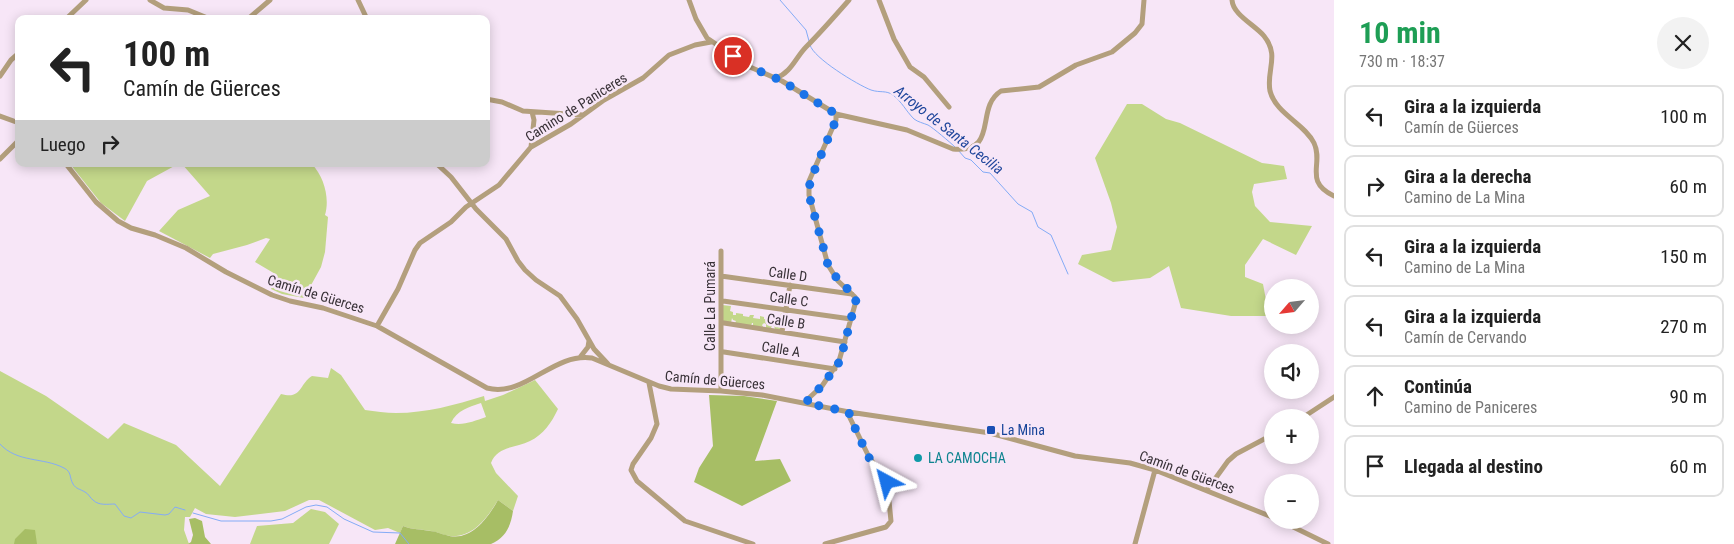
<!DOCTYPE html>
<html lang="es">
<head>
<meta charset="utf-8">
<style>
	:root { --surface:#fff; --page:#f2f2f2; --text:#222; --muted:#767676; --line:#e0e0e0 }
	body { margin:0; font-family:"Roboto Condensed",sans-serif; background:var(--page); color:var(--text); height:100vh; display:flex; flex-direction:column; font-size:19px; white-space:nowrap }
	* { box-sizing:border-box; margin:0 }
	p { font-size:16px; color:var(--muted) }
	.icon { flex:none; width:28px; height:28px; fill:none; stroke:currentColor; stroke-width:2; stroke-linecap:round; stroke-linejoin:round }
	.map { position:relative; flex:1; overflow:hidden }
	.drawer { display:flex; flex-direction:column; background:var(--surface); width:400px }
	.drawer>* { flex:none }
	.hud { position:absolute; left:15px; top:15px; width:475px; height:152px; border-radius:10px; box-shadow:0 2px 12px #0003; background:#fff; color:var(--text); overflow:hidden }
	.needle { width:32px; rotate:242deg }
	.buttons { position:absolute; left:1264px; top:279px; display:grid; gap:10px }
	.buttons a { display:grid; place-items:center; width:55px; height:55px; border-radius:50%; background:var(--surface); box-shadow:0 2px 12px #0003; font-size:25px }
	.pin { position:absolute; display:grid; place-items:center; width:42px; height:42px; color:#fff; margin:-21px; border:2px solid #fff; border-radius:50%; box-shadow:0 1px 5px #0007 }
	.me { position:absolute; width:55px; margin:-28px; rotate:322deg; stroke-linejoin:round; filter:drop-shadow(0 0 4px #0008) }
	.turn { display:flex; align-items:center; gap:18px; height:105px; padding:0 25px; font-size:22px }
	.turn .icon { width:65px; height:65px; stroke-width:2.5 }
	.turn b { display:block; font-size:35px; line-height:42px }
	.then { display:flex; align-items:center; height:48px; padding:0 25px; background:#0003; gap:10px; font-size:19px }
	.round { display:grid; place-items:center; flex:none; width:52px; height:52px; border-radius:26px; background:var(--page) }
	.head { display:flex; align-items:center; justify-content:space-between; height:85px; padding:0 25px }
	h1 { font-size:30px; font-weight:700; line-height:38px; color:#1e9e55 }
	ul { padding:0; list-style:none }
	li { display:flex; align-items:center; gap:15px; height:62px; margin:0 10px 8px; padding:0 15px; border:2px solid var(--line); border-radius:10px }
	li div { flex:1 }
	li b { display:block; font-size:19px }
	li em { font-style:normal }
	main { display:flex; flex:1; min-height:0 }
	.map>svg:first-child { display:block }
	.green { fill:#c3d78a; fill-rule:evenodd }
	.forest { fill:#a7be65 }
	.lines { fill:none; stroke-linecap:round; stroke-linejoin:round }
	.stream { stroke:#84abf6; stroke-width:1 }
	.street { stroke:#b39f7d; stroke-width:5 }
	.route { stroke:#1a73e8; stroke-width:9; stroke-dasharray:0 16.2 }
	.transit-dot { fill:#1a4fb4; stroke:#f7e6f7; stroke-width:2 }
	.culture-dot { fill:#0f9aa8; stroke:#f7e6f7; stroke-width:2 }
	.labels { text-anchor:middle; dominant-baseline:central; stroke-width:5; stroke-linejoin:round; paint-order:stroke }
	.street-label { font-size:14px; fill:#383137; stroke:#f7e6f7 }
	.transit-label { font-size:14px; fill:#164399; stroke:#f7e6f7; text-anchor:start }
	.culture-label { font-size:14px; fill:#0d838f; stroke:#f7e6f7; text-anchor:start }
	.water-label { font-size:15px; font-style:italic; fill:#1f469c; stroke:#f7e6f7 }
</style>
</head>
<body>
<main>
<div class="map">
<svg width="1334" height="544" viewBox="0 0 1334 544">
	<rect width="100%" height="100%" fill="#f7e6f7"/>
	<path class="green" d="M1127,104H1142L1166,119L1180,123L1262,163L1284,166L1287,179L1254,184L1252,192L1255,206L1270,222L1312,226L1296,255L1263,239L1245,265V277L1263,284L1269,316H1231L1181,308L1169,266L1150,278L1113,282L1078,264L1082,255L1111,250L1117,227L1111,203L1095,158Z
		M70,164H178L147,181L125,221L101,203Z
		M182,164H312C324,177 330,198 325,215L328,217L325,252L321,267L304,298L282,294L271,289L277,275L255,262L270,239L266,238L247,245L213,254L210,258L159,231L178,210L210,196Z
		M722,305L731,306L730,311L733,312V315H736V313L743,314V316L749,317L750,315H754L753,318L760,319V316L764,317V319L776,321V319H780L781,313L783,314L780,330L775,329L774,326H772L771,328H766V324L764,323L762,325L763,327L753,326V323H752L751,326L735,323L736,321L733,320L732,318L731,323L722,321Z
		M331,368L341,375L365,410C375,411 386,413 396,413C426,413 455,405 484,396L485,401L503,395L535,380L558,409C552,422 543,435 530,441C516,448 497,446 491,463L496,473L518,496L513,511L498,500C487,518 473,538 450,536C443,535 437,532 431,531C421,529 413,530 403,526L400,533L388,528L375,530L319,500H309L285,511L235,517L206,514L195,508L190,517H185L184,530L189,544H0V371L46,396L108,439L124,423L176,445L220,486L281,394C302,400 299,384 312,376L328,378ZM481,403L486,417C474,421 463,426 451,423C457,410 469,407 481,403Z
		M311,509L325,512L339,524L329,544H250L257,526L293,523Z"/>
	<path class="forest" d="M709,395L744,396L777,401L755,461L780,459L791,481L742,506L694,482L699,468L713,446Z
		M498,500L513,511C511,525 506,538 491,544H395L403,526C413,530 421,529 430,531C436,531 440,534 446,535C470,543 488,518 498,500Z
		M195,518L202,521L205,537L211,544H188L191,542L193,535L189,519Z
		M25,529L35,530L37,544H14L15,539Z"/>
	<g class="lines">
		<path class="stream" d="M780,0L806,30L809,41
			M810,45C813,58 858,85 871,90C880,93 886,90 893,95C902,102 906,111 914,119C918,122 923,123 928,125C932,127 951,143 955,147
			M958,150L965,158L971,160L983,172L990,173L1018,204L1032,212L1038,227L1051,235L1068,274
			M0,444C17,463 43,457 64,468C72,472 69,477 73,484C76,489 80,489 85,492C89,494 90,498 93,500C99,506 108,504 115,504L124,516L131,518L140,512L165,515L169,514L175,507L185,510
			M193,513L221,521H271L282,519L306,507L316,505L327,507L344,519L373,532L400,533L409,544"/>
		<path class="street" d="M150,0L164,8L188,10L210,19
			M358,0L367,19
			M689,0L696,19L707,38L750,67L782,81L836,114L907,130L953,149C1000,153 974,108 1001,91L1039,87L1076,65L1112,52L1135,33L1142,24L1144,0
			M879,0L894,39L910,67L924,77L949,107
			M1232,0C1233,15 1255,25 1264,36C1280,56 1266,70 1270,91C1276,114 1304,123 1314,143C1324,164 1303,181 1334,196
			M66,19L86,0
			M248,19L270,0
			M0,76L11,60L19,53
			M776,78C791,73 796,57 806,47C821,32 835,16 849,0
			M486,99L502,102L523,111L583,115
			M0,116L19,123
			M531,147L534,120L532,112
			M0,159L17,142L19,138
			M66,164L96,202L118,221L131,228L155,235L186,248L226,272L272,295L290,301L323,308L377,326L487,388C525,398 553,352 592,358L659,386L671,389L721,391L762,395L849,412L990,433L1075,456L1130,463L1155,470L1272,517
			M437,164L451,177L476,209L506,239L518,261L525,270L536,280L560,296L577,319L594,349L608,364
			M721,251V391
			M721,276L852,294
			M723,301L851,319
			M724,323L845,342
			M377,326L398,289L415,250L420,243L451,222L466,207L499,185L531,147L571,124L604,100L643,78L669,55L695,45L711,42
			M782,332L790,285
			M724,352L835,369
			M581,356L588,347L589,341
			M649,383L657,424L651,438L633,464L631,470L637,481L685,521L753,544
			M806,403L810,397L822,386L839,361L856,301L855,297L838,281L828,265L809,195V181L836,120V114
			M1302,418L1334,397
			M1207,490L1228,461L1236,454L1272,435
			M1279,520L1328,544
			M825,544L886,527L891,521L887,481L884,475L876,467L869,457L850,418L849,412
			M1135,544L1155,470"/>
	</g>
	<g class="lines">
		<path class="route" d="M733,56L750,67L782,81L836,114V120L810,181L809,195L828,265L838,280L856,297V300L840,361L822,386L810,397L806,403L849,412L850,418C858,433 864,449 872,463C877,470 883,472 887,482"/>
	</g>
	<rect class="transit-dot" x="986" y="425" width="10" height="10" rx="2.5"/>
	<circle class="culture-dot" cx="918" cy="458" r="5"/>
	<g class="labels">
		<g class="street-label">
			<text transform="translate(576 107) rotate(-32)">Camino de Paniceres</text>
			<text transform="translate(788 274) rotate(8)">Calle D</text>
			<text transform="translate(316 294) rotate(17)">Camín de Güerces</text>
			<text transform="translate(789 299) rotate(8)">Calle C</text>
			<text transform="translate(710 306) rotate(-90)">Calle La Pumará</text>
			<text transform="translate(786 321) rotate(9)">Calle B</text>
			<text transform="translate(781 349) rotate(9)">Calle A</text>
			<text transform="translate(715 380) rotate(5)">Camín de Güerces</text>
			<text transform="translate(1187 472) rotate(20)">Camín de Güerces</text>
		</g>
		<g class="transit-label">
			<text x="1001" y="430">La Mina</text>
		</g>
		<g class="culture-label">
			<text x="928" y="458">LA CAMOCHA</text>
		</g>
		<g class="water-label">
			<text transform="translate(949 130) rotate(38)">Arroyo de Santa Cecilia</text>
		</g>
	</g>
</svg>
<div class="buttons">
<a><svg class="needle" viewBox="-14 -14 28 28"><path d="M0-13l5 13h-10z" fill="#e53935"/><path d="M0 13l5-13h-10z" fill="#767676"/></svg></a>
<a><svg class="icon" aria-label="sound" viewBox="0 0 24 24"><path d="M4 9h4l5-4v14l-5-4H4zM17 9q2 3 0 6"/></svg></a>
<a>+</a>
<a>−</a>
</div>
<div class="pin" style="left:733px;top:56px;background:#d93025"><svg class="icon" aria-label="arrive" viewBox="0 0 24 24"><path d="M6 21V4h12l-3 4 3 4H6"/></svg></div>
<svg class="me" style="left:887px;top:482px" viewBox="-20 -20 40 40"><path d="M0-17L14 15 0 8-14 15z" fill="#1a73e8" stroke="#fff" stroke-width="4"/></svg>
<div class="hud">
<div class="turn"><svg class="icon" aria-label="left" viewBox="0 0 24 24"><path d="M17 20v-9H6M10 6l-5 5 5 5"/></svg><div><b>100 m</b>Camín de Güerces</div></div>
<div class="then">Luego<svg class="icon" aria-label="right" viewBox="0 0 24 24"><path d="M7 20v-9h11M14 6l5 5-5 5"/></svg></div>
</div>
</div>
<section class="drawer">
<div class="head"><div><h1>10 min</h1><p>730 m · 18:37</p></div><a class="round"><svg class="icon" aria-label="close" viewBox="0 0 24 24"><path d="M6 6l12 12M18 6L6 18"/></svg></a></div>
<ul>
<li><svg class="icon" aria-label="left" viewBox="0 0 24 24"><path d="M17 20v-9H6M10 6l-5 5 5 5"/></svg><div><b>Gira a la izquierda</b><p>Camín de Güerces</p></div><em>100 m</em></li>
<li><svg class="icon" aria-label="right" viewBox="0 0 24 24"><path d="M7 20v-9h11M14 6l5 5-5 5"/></svg><div><b>Gira a la derecha</b><p>Camino de La Mina</p></div><em>60 m</em></li>
<li><svg class="icon" aria-label="left" viewBox="0 0 24 24"><path d="M17 20v-9H6M10 6l-5 5 5 5"/></svg><div><b>Gira a la izquierda</b><p>Camino de La Mina</p></div><em>150 m</em></li>
<li><svg class="icon" aria-label="left" viewBox="0 0 24 24"><path d="M17 20v-9H6M10 6l-5 5 5 5"/></svg><div><b>Gira a la izquierda</b><p>Camín de Cervando</p></div><em>270 m</em></li>
<li><svg class="icon" aria-label="ahead" viewBox="0 0 24 24"><path d="M12 20V5M6 11l6-6 6 6"/></svg><div><b>Continúa</b><p>Camino de Paniceres</p></div><em>90 m</em></li>
<li><svg class="icon" aria-label="arrive" viewBox="0 0 24 24"><path d="M6 21V4h12l-3 4 3 4H6"/></svg><div><b>Llegada al destino</b></div><em>60 m</em></li>
</ul>
</section>
</main>
</body>
</html>
